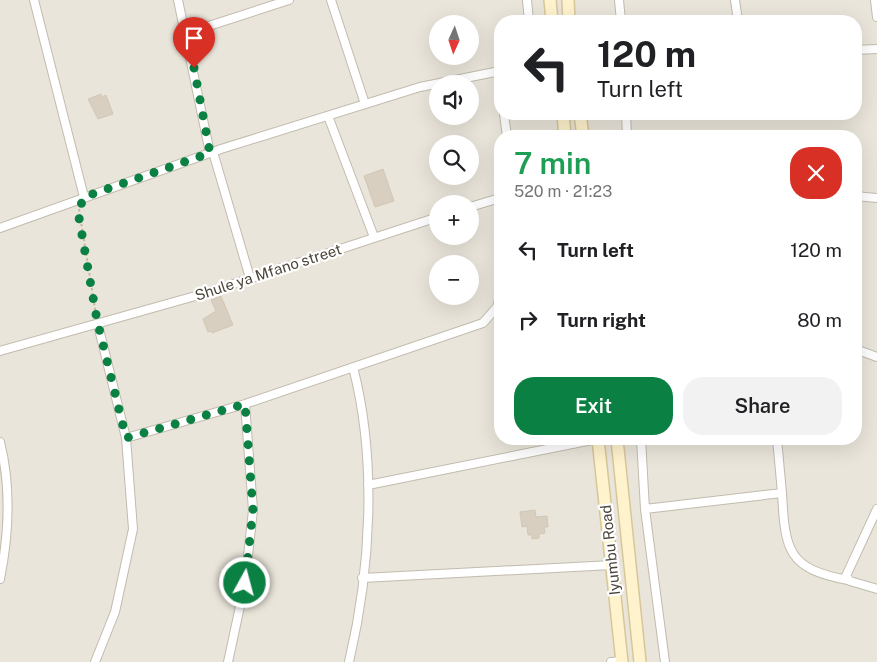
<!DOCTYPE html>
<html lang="en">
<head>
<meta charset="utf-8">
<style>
	:root { --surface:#fff; --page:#f2f2f2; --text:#202124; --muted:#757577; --accent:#0b8043 }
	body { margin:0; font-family:"Public Sans",sans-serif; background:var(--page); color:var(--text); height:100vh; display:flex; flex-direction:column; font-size:19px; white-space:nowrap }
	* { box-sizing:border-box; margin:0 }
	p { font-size:16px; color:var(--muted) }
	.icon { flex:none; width:28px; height:28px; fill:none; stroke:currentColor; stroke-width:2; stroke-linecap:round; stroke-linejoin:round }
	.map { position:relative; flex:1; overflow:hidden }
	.sheet { position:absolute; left:494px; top:130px; width:368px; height:315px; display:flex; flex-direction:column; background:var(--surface); border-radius:20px; box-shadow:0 5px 20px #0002 }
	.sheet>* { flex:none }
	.hud { position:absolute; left:494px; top:15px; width:368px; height:105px; border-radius:20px; box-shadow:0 5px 20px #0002; background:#fff; color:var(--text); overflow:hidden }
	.needle { width:32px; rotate:183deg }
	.controls { position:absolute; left:429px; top:15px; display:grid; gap:10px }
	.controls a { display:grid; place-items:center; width:50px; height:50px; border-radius:50%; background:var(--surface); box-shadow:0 5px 20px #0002; font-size:25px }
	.pin { position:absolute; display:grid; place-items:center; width:42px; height:42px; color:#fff; margin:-51px -21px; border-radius:50% 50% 50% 0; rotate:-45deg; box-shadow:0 0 5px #0007 }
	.pin .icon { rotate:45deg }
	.me { position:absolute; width:55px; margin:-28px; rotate:7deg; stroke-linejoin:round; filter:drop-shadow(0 0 4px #0008) }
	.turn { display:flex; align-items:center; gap:18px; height:105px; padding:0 20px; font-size:22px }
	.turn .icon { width:65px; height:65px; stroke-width:2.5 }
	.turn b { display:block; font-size:35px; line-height:42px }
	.round { display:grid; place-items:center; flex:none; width:52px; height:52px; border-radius:20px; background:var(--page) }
	.summary { display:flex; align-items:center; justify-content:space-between; height:85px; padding:0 20px }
	h1 { font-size:30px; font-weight:600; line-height:38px; color:#1e9e55 }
	.primary-button { display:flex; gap:10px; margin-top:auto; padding:10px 20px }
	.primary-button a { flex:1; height:58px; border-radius:20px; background:var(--accent); color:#fff; font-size:20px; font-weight:600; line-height:58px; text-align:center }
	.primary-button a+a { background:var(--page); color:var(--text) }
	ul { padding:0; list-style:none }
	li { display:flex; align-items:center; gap:15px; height:70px; padding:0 20px }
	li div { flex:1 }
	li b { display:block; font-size:19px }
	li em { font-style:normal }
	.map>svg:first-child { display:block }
	.residential { fill:#eae5da; fill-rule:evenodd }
	.building { fill:#d8cfc1; stroke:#d3c7b4 }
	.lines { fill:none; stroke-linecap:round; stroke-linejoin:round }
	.minor-casing { stroke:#c2bbae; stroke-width:10 }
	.secondary-casing { stroke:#d6c79b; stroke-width:14 }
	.path { stroke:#c4b79f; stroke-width:2; stroke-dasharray:2.5 2.5; stroke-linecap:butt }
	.minor { stroke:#fff; stroke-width:8 }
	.secondary { stroke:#fff3cd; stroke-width:11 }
	.route { stroke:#0b8043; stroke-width:9; stroke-dasharray:0 16.2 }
	.labels { text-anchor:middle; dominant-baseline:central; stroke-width:4.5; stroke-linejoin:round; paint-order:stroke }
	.street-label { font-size:15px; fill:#4b4439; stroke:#fff }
</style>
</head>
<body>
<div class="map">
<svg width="877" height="662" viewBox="0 0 877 662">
	<rect width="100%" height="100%" fill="#f6f3ec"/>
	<path class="residential" d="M0,0H877V662H0ZM500,21H855V114H500ZM438,24H470V56H438ZM438,84H470V116H438ZM500,136H855V439H500ZM438,144H470V176H438ZM438,204H470V236H438ZM438,264H470V296H438Z"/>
	<path class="building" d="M101,94L102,97L106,95L113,114L98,119L88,99Z
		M383,169L394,201L375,207L364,176Z
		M221,296L233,325L212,333L211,331L208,332L203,319L216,311L211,300Z
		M535,510L536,517L547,516L548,527H544L545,533L539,534V538L532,539V535H528L527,526L522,527L520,512Z"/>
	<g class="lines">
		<defs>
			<path id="minor" d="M34,0L84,197
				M178,0L210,153
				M331,0L365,104
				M527,0L529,21
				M619,0L621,21
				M735,0L738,21
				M875,0L877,17
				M187,33L289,0
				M855,50L877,49
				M504,114L507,136
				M626,114L627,136
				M328,116L374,237
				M213,152L250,278
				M855,196L877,198
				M470,207L500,198
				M0,228L221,149L420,87L500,71
				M855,349L877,357
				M0,351L206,293L438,217
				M126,438L245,404L483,323L497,307L500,296
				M641,439L645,509L665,662
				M0,442C11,486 9,534 0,579
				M368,485L597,439
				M782,493C785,551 788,569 848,580
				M645,509L782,493L777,439
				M877,509L846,576L850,581L877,589
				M362,578L612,565
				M95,662L115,612L133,529L126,438L98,325
				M228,662L245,583L253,510L245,404
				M349,662C371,569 377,460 353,367
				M611,662L622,661"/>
			<path id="secondary" d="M550,0L552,21
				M568,0L569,21
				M563,114L565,136
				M580,114L583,136
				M598,439L622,662
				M617,439L640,662"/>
		</defs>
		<use href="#minor" class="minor-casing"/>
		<use href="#secondary" class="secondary-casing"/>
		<path class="path" d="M79,209L96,315"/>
		<use href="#minor" class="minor"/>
		<use href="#secondary" class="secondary"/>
	</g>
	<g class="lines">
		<path class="route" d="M194,68L210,153L84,197L78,212L97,320L126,438L245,404L253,510L245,583"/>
	</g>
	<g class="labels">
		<g class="street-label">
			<text transform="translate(268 272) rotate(-18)">Shule ya Mfano street</text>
			<text transform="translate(610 550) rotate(-96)">Iyumbu Road</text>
		</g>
	</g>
</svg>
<div class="controls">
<a><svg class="needle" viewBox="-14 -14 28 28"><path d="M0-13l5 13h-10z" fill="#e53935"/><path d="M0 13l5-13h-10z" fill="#757577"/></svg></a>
<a><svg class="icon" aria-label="sound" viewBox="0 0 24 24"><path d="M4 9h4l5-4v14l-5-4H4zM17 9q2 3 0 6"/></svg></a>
<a><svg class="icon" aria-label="search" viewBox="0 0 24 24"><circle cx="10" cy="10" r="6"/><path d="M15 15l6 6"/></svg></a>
<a>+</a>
<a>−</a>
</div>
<div class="pin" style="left:194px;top:68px;background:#d93025"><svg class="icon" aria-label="arrive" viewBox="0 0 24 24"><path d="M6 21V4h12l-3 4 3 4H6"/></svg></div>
<svg class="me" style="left:245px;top:583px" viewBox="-20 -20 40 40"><circle r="17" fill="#0b8043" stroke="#fff" stroke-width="3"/><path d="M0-11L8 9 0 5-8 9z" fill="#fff"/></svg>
<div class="hud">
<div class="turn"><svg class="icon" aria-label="left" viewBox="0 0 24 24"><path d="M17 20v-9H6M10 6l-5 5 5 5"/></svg><div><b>120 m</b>Turn left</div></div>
</div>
<section class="sheet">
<div class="summary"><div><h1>7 min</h1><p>520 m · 21:23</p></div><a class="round" style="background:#d93025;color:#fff"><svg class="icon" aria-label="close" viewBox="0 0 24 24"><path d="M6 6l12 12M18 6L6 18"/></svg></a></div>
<ul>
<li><svg class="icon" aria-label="left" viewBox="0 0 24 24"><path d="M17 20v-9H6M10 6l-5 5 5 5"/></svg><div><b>Turn left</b></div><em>120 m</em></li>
<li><svg class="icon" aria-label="right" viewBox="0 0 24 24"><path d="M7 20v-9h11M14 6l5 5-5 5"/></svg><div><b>Turn right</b></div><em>80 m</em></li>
</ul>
<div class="primary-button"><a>Exit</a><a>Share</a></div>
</section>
</div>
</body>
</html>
